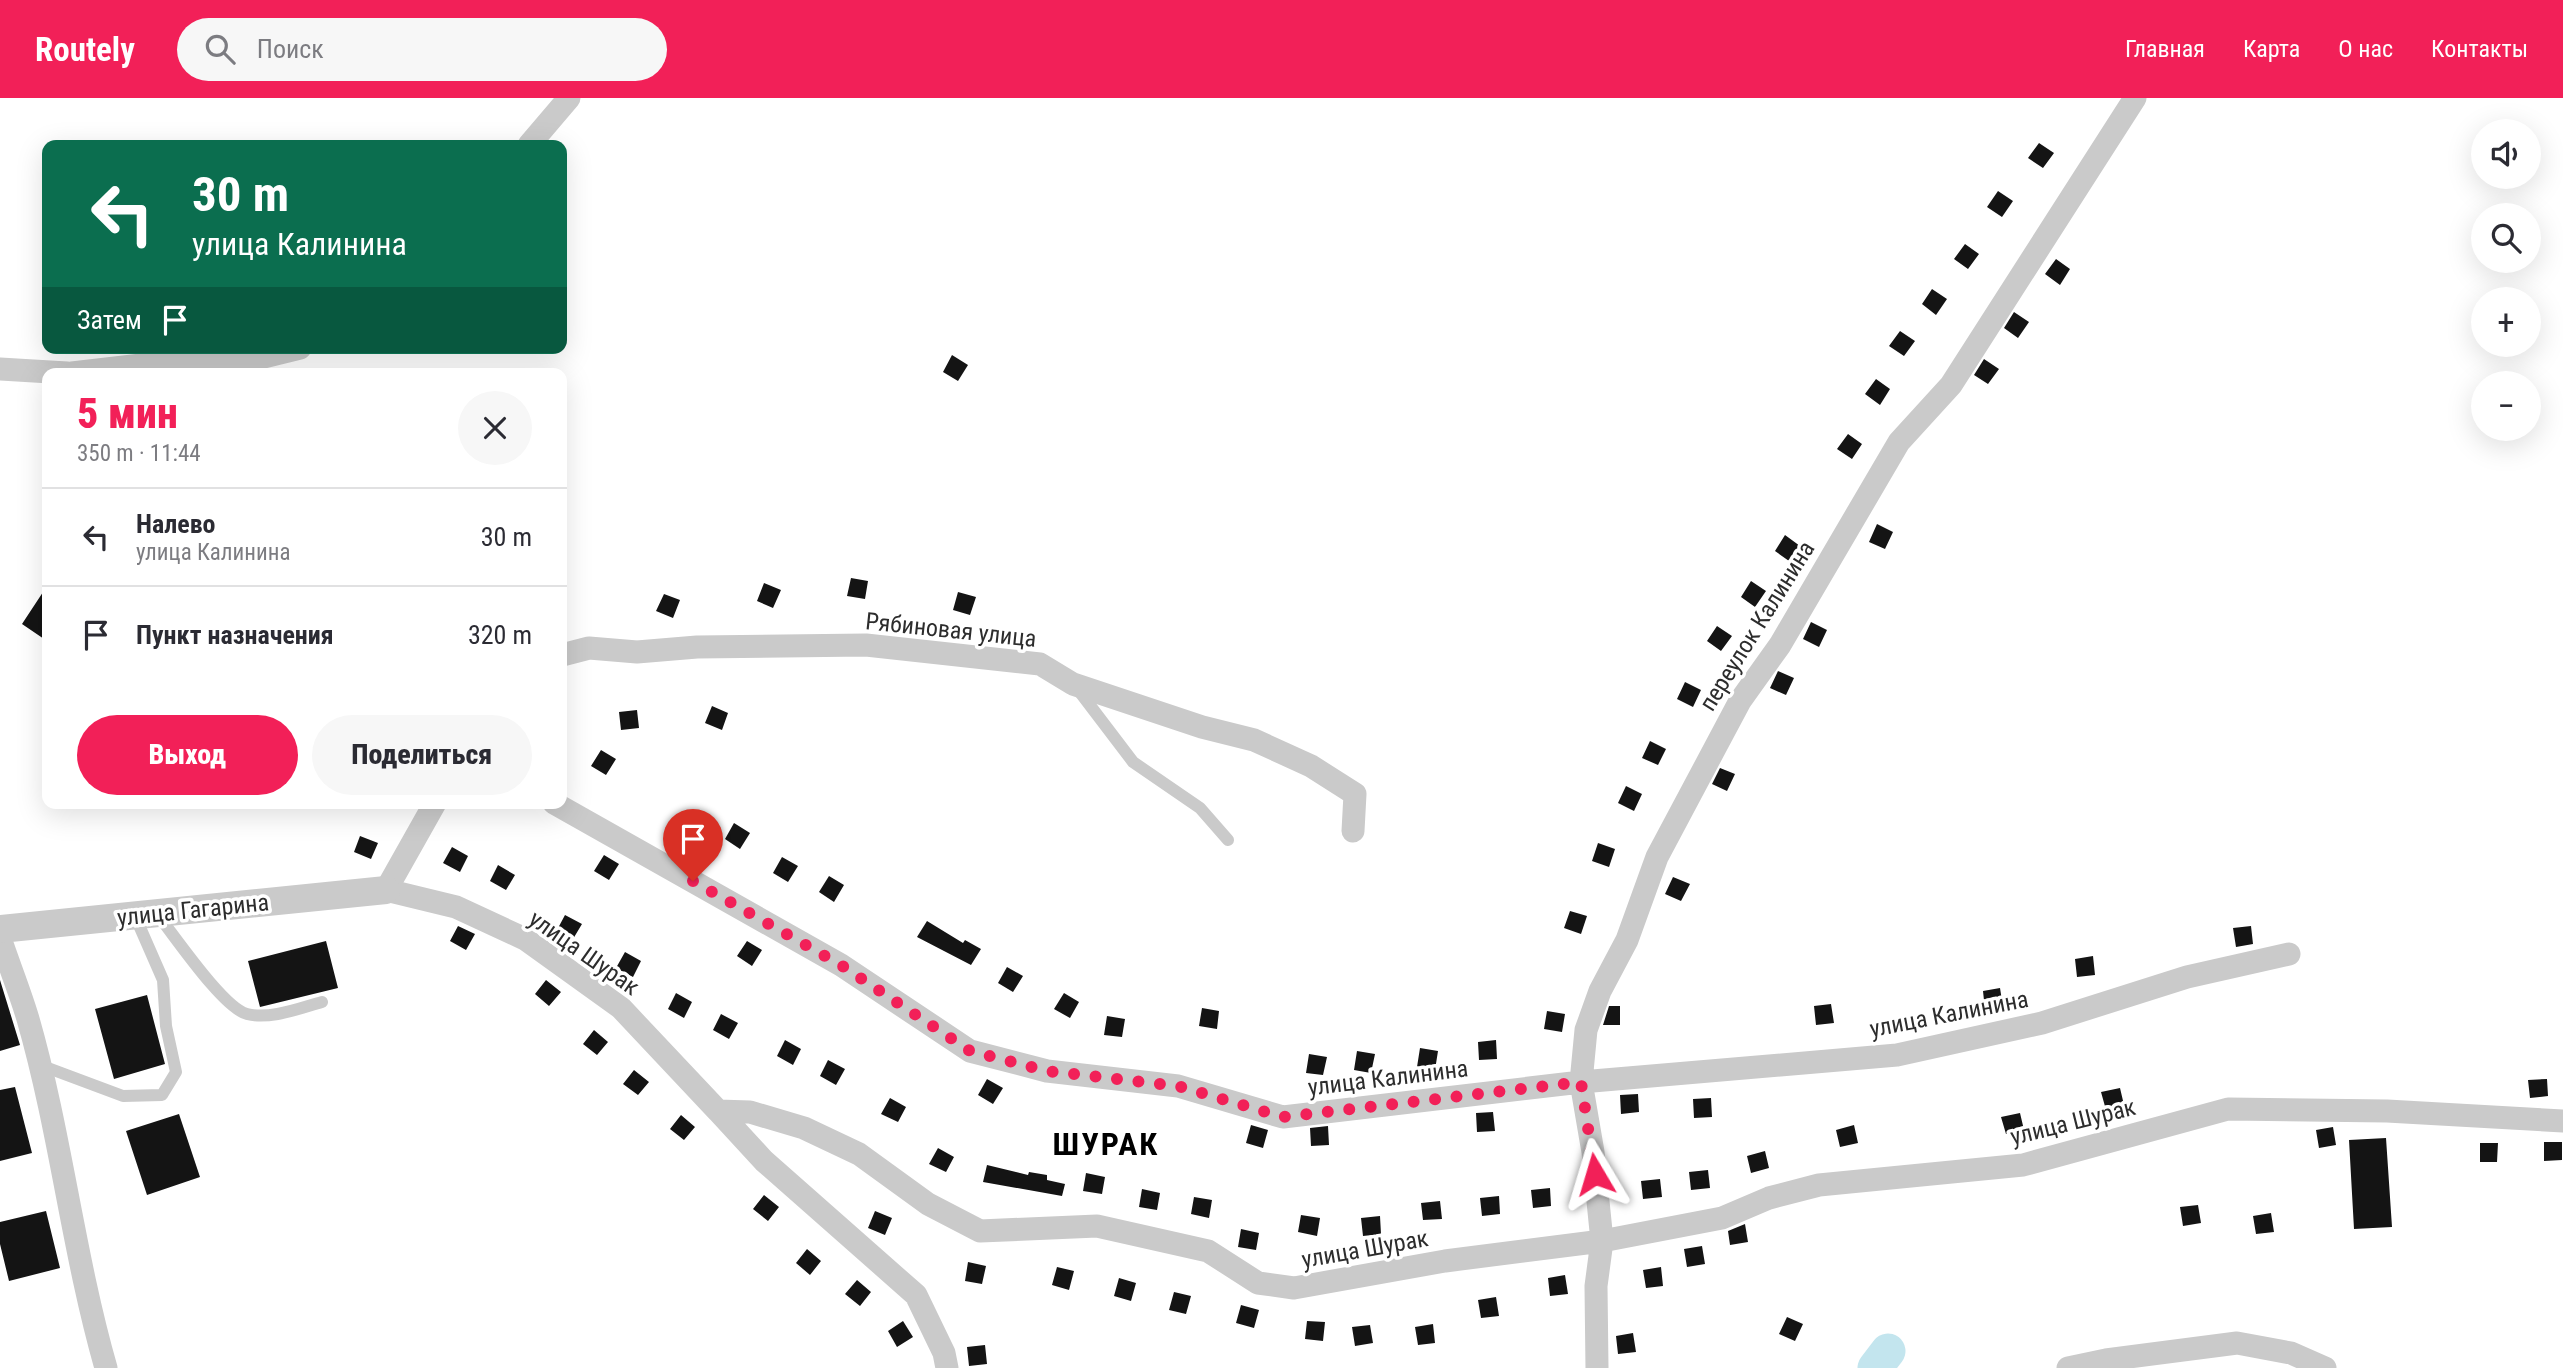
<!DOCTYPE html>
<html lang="ru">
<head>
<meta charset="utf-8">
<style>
	:root { --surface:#fff; --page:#f7f7f7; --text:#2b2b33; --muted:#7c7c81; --line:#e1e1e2; --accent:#f22058 }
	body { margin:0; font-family:"Roboto Condensed",sans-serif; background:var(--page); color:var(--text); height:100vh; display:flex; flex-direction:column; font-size:26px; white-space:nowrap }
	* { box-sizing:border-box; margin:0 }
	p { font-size:23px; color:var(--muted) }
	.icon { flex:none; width:38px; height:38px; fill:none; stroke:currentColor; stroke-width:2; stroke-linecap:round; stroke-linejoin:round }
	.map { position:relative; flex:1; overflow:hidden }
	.sheet { position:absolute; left:42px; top:270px; width:525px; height:441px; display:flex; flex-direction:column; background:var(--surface); border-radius:14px; box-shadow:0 7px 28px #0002 }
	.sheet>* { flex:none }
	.hud { position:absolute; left:42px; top:42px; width:525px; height:214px; border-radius:14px; box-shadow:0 7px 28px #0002; background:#0b6e4f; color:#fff; overflow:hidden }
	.buttons { position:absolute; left:2471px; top:21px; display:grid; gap:14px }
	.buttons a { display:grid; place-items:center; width:70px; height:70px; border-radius:50%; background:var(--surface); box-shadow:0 7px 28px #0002; font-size:35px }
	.pin { position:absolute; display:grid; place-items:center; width:60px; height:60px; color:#fff; margin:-72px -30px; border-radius:50% 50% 50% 0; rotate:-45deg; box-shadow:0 0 7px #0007 }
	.pin .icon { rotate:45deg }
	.me { position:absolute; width:77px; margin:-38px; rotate:353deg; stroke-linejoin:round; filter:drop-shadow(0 0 5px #0008) }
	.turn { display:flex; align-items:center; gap:24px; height:147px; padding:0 35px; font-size:32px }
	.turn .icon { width:91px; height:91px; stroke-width:2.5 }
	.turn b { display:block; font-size:49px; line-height:60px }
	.then { display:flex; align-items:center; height:66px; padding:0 35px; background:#0003; gap:14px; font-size:26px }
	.round { display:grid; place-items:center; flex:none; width:74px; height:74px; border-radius:37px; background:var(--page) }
	.head { display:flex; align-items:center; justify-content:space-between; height:119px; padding:0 35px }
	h1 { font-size:42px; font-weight:800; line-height:52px; color:var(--accent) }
	.primary-button { display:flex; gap:14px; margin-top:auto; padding:14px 35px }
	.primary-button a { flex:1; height:80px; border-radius:42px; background:var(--accent); color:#fff; font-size:28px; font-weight:800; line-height:80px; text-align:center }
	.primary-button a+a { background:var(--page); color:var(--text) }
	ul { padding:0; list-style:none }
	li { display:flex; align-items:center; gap:21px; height:98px; padding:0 35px; border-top:2px solid var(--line) }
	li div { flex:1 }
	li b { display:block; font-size:26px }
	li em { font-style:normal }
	header { display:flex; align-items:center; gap:42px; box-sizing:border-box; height:98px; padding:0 35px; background:var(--accent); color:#fff }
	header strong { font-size:33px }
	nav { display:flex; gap:38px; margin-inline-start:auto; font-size:24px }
	.search { width:490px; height:63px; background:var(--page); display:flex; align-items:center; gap:18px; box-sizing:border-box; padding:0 24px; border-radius:38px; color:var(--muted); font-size:26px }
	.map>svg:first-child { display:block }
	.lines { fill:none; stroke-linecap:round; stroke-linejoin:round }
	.river { stroke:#c3e5ee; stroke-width:35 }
	.building { fill:#141414 }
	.service { stroke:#cacaca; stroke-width:12 }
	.minor { stroke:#cacaca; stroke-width:23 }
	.tertiary { stroke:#cacaca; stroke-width:28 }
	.route { stroke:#f22058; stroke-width:12; stroke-dasharray:0 21.6 }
	.labels { text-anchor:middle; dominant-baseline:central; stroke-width:7; stroke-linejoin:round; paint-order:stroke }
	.street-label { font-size:24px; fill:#2d2d2d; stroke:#fff }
	.district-label { font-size:32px; font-weight:bold; letter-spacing:2px; fill:#000; stroke:#fff }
</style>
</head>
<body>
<header>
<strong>Routely</strong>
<div class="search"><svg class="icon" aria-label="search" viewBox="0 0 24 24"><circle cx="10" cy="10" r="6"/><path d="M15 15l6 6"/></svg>Поиск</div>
<nav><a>Главная</a><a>Карта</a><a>О нас</a><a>Контакты</a></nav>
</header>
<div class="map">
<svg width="2563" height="1270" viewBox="0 0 2563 1270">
	<rect width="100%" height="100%" fill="#fff"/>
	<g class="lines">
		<path class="river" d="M1875,1270L1888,1253"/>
	</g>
	<path class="building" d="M2039,45L2054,55L2043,70L2028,60Z
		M1998,93L2013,103L2002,119L1987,109Z
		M1965,146L1979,156L1968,171L1954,161Z
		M2056,161L2070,171L2060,187L2045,176Z
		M1932,191L1947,201L1936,217L1922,206Z
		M2014,214L2029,224L2018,240L2004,230Z
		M1900,233L1915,243L1904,258L1889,248Z
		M952,257L968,267L958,283L943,274Z
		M1984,261L1999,271L1988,286L1974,277Z
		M1876,281L1890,291L1880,307L1865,296Z
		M1848,336L1862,346L1852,361L1837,351Z
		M1877,426L1893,434L1885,451L1869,444Z
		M1785,437L1800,448L1789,463L1775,453Z
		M851,480L868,483L865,501L847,498Z
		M1751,483L1766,493L1755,509L1741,499Z
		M764,485L781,492L773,510L757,503Z
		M47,488V543L22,526Z
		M958,494L976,499L970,517L953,512Z
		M664,496L680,502L673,520L656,513Z
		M1811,524L1827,532L1819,549L1803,541Z
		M1717,528L1732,538L1721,553L1707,543Z
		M1778,573L1794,580L1786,597L1770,590Z
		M1685,584L1701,592L1693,609L1677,601Z
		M712,608L728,615L722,632L705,625Z
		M637,612L639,630L621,632L619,614Z
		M1650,643L1666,651L1658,667L1642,660Z
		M601,652L616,661L606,677L591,668Z
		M1720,670L1735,676L1727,693L1712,686Z
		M1626,688L1642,696L1634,713L1618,705Z
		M734,725L750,735L740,751L725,741Z
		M360,738L378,745L371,761L354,754Z
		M1598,745L1615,751L1609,769L1592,763Z
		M452,749L468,758L460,774L443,765Z
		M604,757L619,766L609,782L594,773Z
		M782,759L798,768L788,784L773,775Z
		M498,767L515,777L506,792L490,783Z
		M829,778L844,787L834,804L819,794Z
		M1673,779L1690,786L1681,803L1665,796Z
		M1570,813L1587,818L1581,836L1564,830Z
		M565,817L582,826L573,841L557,832Z
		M927,823L963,845L965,842L981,851L971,867L917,839Z
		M458,828L475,836L466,852L450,843Z
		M2251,828L2253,846L2236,849L2233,830Z
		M326,843L338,890L260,909L248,863Z
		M747,843L762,852L752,868L737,858Z
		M625,854L641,863L633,879L616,870Z
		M2093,858L2095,877L2077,879L2075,861Z
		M1007,869L1023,878L1013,894L998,885Z
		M0,882L20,947L0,953Z
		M546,882L561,894L549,908L535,896Z
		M2000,890L2003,909L1985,912L1983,893Z
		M676,895L692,904L684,920L668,911Z
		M1064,895L1079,904L1070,920L1054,911Z
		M147,897L165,966L114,981L95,911Z
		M1831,906L1834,925L1816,927L1814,908Z
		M1609,908H1620V927H1603Z
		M1202,910L1219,913L1217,931L1199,928Z
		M1547,913L1565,916L1562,934L1544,931Z
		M721,916L738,925L729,941L713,932Z
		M1107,918L1125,921L1122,939L1104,937Z
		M594,932L608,944L597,957L583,946Z
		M785,942L801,951L793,967L777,958Z
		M1496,942L1497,961L1479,962L1478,944Z
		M1420,950L1438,953L1435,972L1417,969Z
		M1357,953L1375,956L1371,975L1354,972Z
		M1309,956L1327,959L1323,977L1306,975Z
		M828,962L845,971L836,987L820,978Z
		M634,972L649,984L638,997L623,986Z
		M987,981L1003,990L993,1006L978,997Z
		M2547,981L2548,998L2530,1000L2528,982Z
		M15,989L32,1055L0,1063V992Z
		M2120,990L2124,1007L2106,1012L2101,994Z
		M1638,996L1639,1014L1621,1016L1620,997Z
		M890,1000L906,1009L898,1024L881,1016Z
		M1711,1000L1712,1019L1694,1020L1693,1001Z
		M1493,1014L1495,1033L1477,1034L1476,1015Z
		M2020,1015L2024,1032L2006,1036L2001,1019Z
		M179,1016L200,1079L147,1097L126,1033Z
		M681,1017L695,1029L684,1042L670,1031Z
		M1251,1027L1268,1032L1263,1050L1246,1045Z
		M1854,1027L1858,1045L1840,1049L1836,1032Z
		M1328,1028L1329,1047L1311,1048L1310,1030Z
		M2333,1029L2336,1047L2319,1050L2316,1032Z
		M2386,1040L2392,1129L2354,1131L2349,1042Z
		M2544,1044H2562V1062L2544,1063Z
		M2480,1045H2498L2497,1064H2480Z
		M938,1050L954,1059L946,1074L929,1066Z
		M1765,1053L1769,1070L1751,1075L1747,1058Z
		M987,1067L1028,1077L1029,1074L1047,1077V1082L1065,1086L1062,1098L983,1084Z
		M1708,1072L1710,1090L1691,1092L1689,1074Z
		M1086,1075L1105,1079L1102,1096L1083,1093Z
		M1660,1081L1662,1099L1643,1101L1641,1083Z
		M1550,1090L1551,1108L1533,1110L1531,1092Z
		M1142,1091L1160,1095L1157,1112L1139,1109Z
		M764,1097L779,1109L768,1123L753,1111Z
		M1499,1098L1500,1116L1482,1118L1480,1100Z
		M1194,1099L1212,1102L1209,1120L1191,1116Z
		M1440,1103L1442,1121L1423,1122L1421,1105Z
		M2198,1107L2201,1125L2183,1128L2180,1109Z
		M46,1113L60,1170L9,1183L0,1146V1124Z
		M875,1113L892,1120L885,1137L868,1130Z
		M2271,1115L2274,1134L2256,1136L2253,1118Z
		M1301,1117L1320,1120L1317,1138L1298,1134Z
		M1380,1118L1381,1136L1363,1138L1361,1120Z
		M1745,1126L1748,1144L1730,1147L1728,1133Z
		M1241,1131L1259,1135L1256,1152L1238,1149Z
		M1702,1148L1705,1166L1687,1169L1684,1151Z
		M807,1151L821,1163L810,1177L796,1165Z
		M968,1164L986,1168L982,1186L965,1183Z
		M1057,1169L1074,1173L1069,1192L1052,1187Z
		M1661,1169L1663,1188L1646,1190L1643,1172Z
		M1565,1177L1568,1196L1550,1198L1548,1180Z
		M1119,1180L1136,1185L1131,1203L1114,1198Z
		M857,1182L871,1194L860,1208L845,1196Z
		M1174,1194L1191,1198L1186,1216L1169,1212Z
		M1496,1199L1499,1218L1481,1220L1478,1202Z
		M1241,1207L1259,1212L1254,1230L1236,1225Z
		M1787,1219L1803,1226L1795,1243L1779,1236Z
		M903,1223L913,1239L897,1249L888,1233Z
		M1307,1223L1325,1224L1323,1243L1305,1241Z
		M1433,1226L1435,1245L1418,1247L1415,1229Z
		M1370,1227L1373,1245L1355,1248L1352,1229Z
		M1633,1235L1636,1254L1618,1256L1616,1238Z
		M985,1247L987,1266L969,1268L967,1249Z"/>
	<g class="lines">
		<path class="service" d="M1076,589L1133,664L1200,710L1228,742
			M157,816C174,837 223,910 247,916C270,922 300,910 322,904
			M40,967L123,998L162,997L176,974L166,928L163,882L135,818"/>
		<path class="minor" d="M529,47L569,0
			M0,271L67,275
			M72,275L141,267L235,266L300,250
			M562,557L589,550L637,554L697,549L866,547L1040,566L1073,586L1202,629L1254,642L1311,668L1355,696L1353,733
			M435,705L386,792L456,809L525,841L621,910L718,1013L750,1014L804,1030L859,1056L928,1106L980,1133L1097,1128L1208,1153L1258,1185L1294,1190L1445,1163L1602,1143L1722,1120L1769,1100L1819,1087L2023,1067L2228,1011L2387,1013L2563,1023
			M554,705L841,867L970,953L1047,973L1178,988L1283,1019L1581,984L1897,957L2042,925L2187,879L2289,856
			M0,840C9,867 20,894 28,921C61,1036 73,1155 106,1270
			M718,1013L764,1063L916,1197L944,1255L947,1270
			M1597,1270L1596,1188L1602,1143L1593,1054L1581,984L1586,932L1600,893L1627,842L1657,759L1740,603L1780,547L1899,344L1951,287L2135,0
			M2068,1270L2106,1262L2237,1245L2291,1255L2325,1270"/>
		<path class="tertiary" d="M0,831L386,792"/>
	</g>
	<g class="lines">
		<path class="route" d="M693,783L841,867L970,953L1047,973L1178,988L1283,1019L1581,984L1595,1076"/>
	</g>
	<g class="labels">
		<g class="street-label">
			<text transform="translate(1757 528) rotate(-58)">переулок Калинина</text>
			<text transform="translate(951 532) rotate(6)">Рябиновая улица</text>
			<text transform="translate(193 812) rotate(-6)">улица Гагарина</text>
			<text transform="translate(584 855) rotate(35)">улица Шурак</text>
			<text transform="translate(1949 916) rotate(-11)">улица Калинина</text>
			<text transform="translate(1388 980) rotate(-7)">улица Калинина</text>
			<text transform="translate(2073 1024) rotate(-14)">улица Шурак</text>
			<text transform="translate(1365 1151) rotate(-10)">улица Шурак</text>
		</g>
		<g class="district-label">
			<text x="1106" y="1046">ШУРАК</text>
		</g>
	</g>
</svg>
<div class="buttons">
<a><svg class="icon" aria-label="sound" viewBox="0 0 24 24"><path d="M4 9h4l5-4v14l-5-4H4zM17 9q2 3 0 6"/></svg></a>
<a><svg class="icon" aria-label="search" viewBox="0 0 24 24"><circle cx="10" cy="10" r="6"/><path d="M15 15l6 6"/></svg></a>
<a>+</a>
<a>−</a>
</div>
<div class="pin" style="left:693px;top:783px;background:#d93025"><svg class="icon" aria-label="arrive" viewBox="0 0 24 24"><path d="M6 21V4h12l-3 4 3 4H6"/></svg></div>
<svg class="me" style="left:1595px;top:1076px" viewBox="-20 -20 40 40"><path d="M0-17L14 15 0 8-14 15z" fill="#f22058" stroke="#fff" stroke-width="4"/></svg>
<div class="hud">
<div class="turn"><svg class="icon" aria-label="left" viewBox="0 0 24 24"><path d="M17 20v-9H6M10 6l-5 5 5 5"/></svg><div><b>30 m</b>улица Калинина</div></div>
<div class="then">Затем<svg class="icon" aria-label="arrive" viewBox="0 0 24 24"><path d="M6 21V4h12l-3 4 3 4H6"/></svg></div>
</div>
<section class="sheet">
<div class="head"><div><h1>5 мин</h1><p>350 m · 11:44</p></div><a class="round"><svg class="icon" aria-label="close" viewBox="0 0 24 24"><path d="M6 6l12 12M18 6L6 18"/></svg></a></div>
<ul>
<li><svg class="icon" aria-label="left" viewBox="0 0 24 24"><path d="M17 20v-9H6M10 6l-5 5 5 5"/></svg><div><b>Налево</b><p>улица Калинина</p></div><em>30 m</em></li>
<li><svg class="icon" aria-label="arrive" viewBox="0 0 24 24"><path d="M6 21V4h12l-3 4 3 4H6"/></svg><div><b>Пункт назначения</b></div><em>320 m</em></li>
</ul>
<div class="primary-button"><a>Выход</a><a>Поделиться</a></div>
</section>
</div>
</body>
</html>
